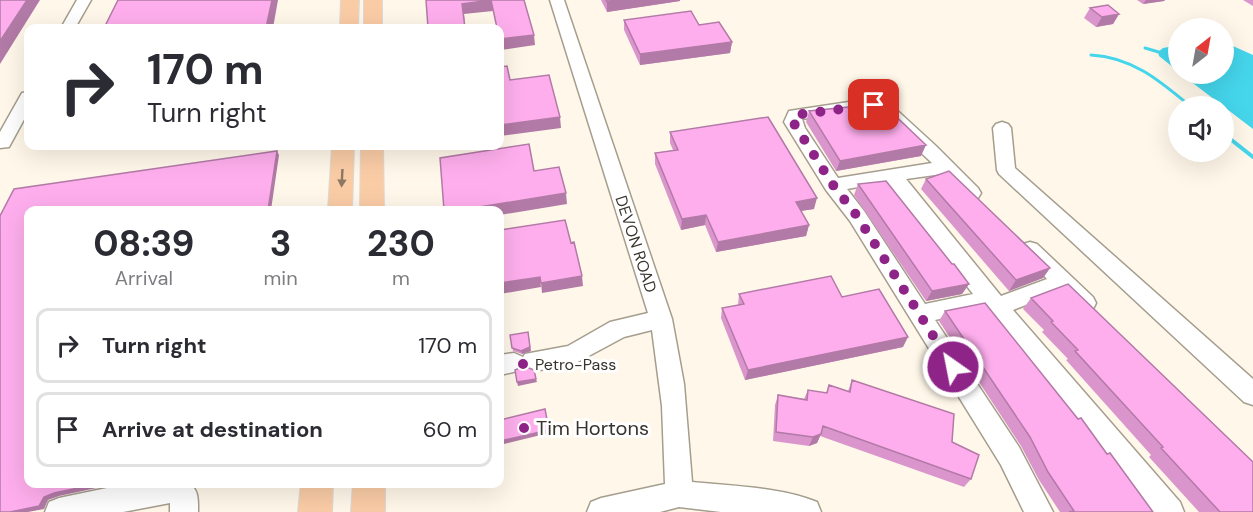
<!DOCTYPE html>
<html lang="en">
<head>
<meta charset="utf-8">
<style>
	:root { --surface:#fff; --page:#f2f2f3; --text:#2b2b33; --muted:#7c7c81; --line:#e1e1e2 }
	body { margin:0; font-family:"DM Sans",sans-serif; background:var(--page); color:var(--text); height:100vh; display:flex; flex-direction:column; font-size:22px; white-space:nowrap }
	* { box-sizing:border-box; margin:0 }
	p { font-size:20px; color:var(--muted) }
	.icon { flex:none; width:33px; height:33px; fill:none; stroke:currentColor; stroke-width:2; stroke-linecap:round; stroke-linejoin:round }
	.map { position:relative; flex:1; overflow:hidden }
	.side { position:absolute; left:24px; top:206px; width:480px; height:282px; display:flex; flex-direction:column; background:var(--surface); border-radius:12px; box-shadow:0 6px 24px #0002 }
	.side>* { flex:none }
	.guide { position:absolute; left:24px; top:24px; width:480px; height:126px; border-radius:12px; box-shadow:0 6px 24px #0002; background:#fff; color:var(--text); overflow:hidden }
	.needle { width:39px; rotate:31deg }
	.controls { position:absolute; left:1168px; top:18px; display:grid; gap:12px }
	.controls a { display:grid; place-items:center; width:66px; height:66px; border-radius:50%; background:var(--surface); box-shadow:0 6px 24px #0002; font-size:30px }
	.pin { position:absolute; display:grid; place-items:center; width:51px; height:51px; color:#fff; margin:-26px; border-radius:12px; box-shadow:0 3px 9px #0006 }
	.me { position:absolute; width:66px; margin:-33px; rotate:327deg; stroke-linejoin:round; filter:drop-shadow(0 0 4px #0008) }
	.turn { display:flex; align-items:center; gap:21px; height:126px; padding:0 24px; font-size:27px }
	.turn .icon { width:78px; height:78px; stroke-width:2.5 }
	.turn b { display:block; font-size:42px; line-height:51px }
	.eta { display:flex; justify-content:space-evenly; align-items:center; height:102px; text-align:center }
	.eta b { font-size:36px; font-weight:700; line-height:42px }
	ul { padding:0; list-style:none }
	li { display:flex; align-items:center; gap:18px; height:75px; margin:0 12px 9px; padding:0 12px; border:3px solid var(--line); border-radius:12px }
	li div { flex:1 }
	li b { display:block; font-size:22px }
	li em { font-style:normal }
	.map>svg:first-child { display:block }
	.water { fill:#45d6ec }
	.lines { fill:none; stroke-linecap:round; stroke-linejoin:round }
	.stream-far1 { stroke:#45d6ec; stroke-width:3 }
	.stream { stroke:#45d6ec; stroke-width:4 }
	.minor-casing { stroke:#a59e8e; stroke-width:3 }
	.major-casing { stroke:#dbdad9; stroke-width:2 }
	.minor { fill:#fff; fill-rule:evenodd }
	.major { fill:#facca6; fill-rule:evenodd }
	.wall { fill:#da96cc }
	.shaded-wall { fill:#b27aa6 }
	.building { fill:#feaeed; stroke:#b27aa6; stroke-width:1.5 }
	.oneway { fill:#8f7863 }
	.route { stroke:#8e2388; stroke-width:10; stroke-dasharray:0 18 }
	.poi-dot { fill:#8e2388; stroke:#fff; stroke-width:2 }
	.labels { text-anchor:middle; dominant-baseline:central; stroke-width:6; stroke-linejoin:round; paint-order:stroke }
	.street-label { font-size:16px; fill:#37332d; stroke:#fff }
	.poi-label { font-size:16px; fill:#37332d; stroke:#fff; text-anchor:start }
	.near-poi-label { font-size:20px; fill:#37332d; stroke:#fff; text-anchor:start }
</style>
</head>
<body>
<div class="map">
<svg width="1253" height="512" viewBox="0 0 1253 512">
	<rect width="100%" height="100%" fill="#fff8ea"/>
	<path class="water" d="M1224,42L1253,55V129L1181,74H1224Z
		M1179,45V72L1159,56L1158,52L1163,48Z"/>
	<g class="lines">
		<path class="stream-far1" d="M1145,48L1162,53
			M1091,55C1132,57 1160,81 1190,106"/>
		<path class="stream" d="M1224,134L1253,157"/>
		<defs>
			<path id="minor" d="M77,0H91L75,28H61Z
				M550,0H564L672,319L684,384L692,482C731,486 781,487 817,502L821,512H721L679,507L660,512H587L591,502L601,498L665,484L662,406L652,330L624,337L572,365L533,371L524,367L522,370L500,375V355L514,353L523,357L525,354L568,346L610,322L648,313Z
				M28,92V112L9,147L0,148V132L22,93Z
				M862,100L889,103L936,146L978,188L981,193L978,198C962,202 952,185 942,174L906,179L1001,296L1047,279L1020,250L1023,244L1030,242L1037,244L1093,297L1096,303L1093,309C1078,314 1070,302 1060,292L1013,310L1180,502L1184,512H1152L985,309L935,320L1019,447L1053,512H1024L1001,465L850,221L826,190L784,122L789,111ZM862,110L878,112L932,163L838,178L805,128L802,119ZM887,182L973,294L925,304L864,211L847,189Z
				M1002,122L1008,124L1011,128L1015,168L1253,379V405L1244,402L999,174L997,170L993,128L996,124Z
				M131,483H188C199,489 198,500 198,512H170V503L123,512H45L49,502L59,498Z"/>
			<path id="major" d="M341,0H359L358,28H340Z
				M364,0H382V28H364Z
				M332,146H354L352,210H328Z
				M361,146H383L384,210H360Z
				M301,483H333L332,512H298Z
				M353,483H385V512H351Z"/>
		</defs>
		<use href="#minor" class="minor-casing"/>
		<use href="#major" class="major-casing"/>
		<use href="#minor" class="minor"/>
		<use href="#major" class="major"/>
	</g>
	<path class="wall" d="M601,0H680V1L607,12Z
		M1137,0H1165L1164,1L1143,4Z
		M1243,0H1253V6Z
		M1090,8L1119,14L1113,24L1096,27L1084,18Z
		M624,20L699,25L732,42L730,53L640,65L624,30Z
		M809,111L921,156L836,171L806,122Z
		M670,132L814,209L801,211L809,225L806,236L716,252L705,225L681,230L655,164V153L673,150L670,143Z
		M926,179L1050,268L1043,278L1009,291L921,189Z
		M858,184L952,264L969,284L962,294L926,301L854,195Z
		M739,294L842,297L903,347L745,380L721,318L722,308L738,305Z
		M1031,298L1253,512H1199L1149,457L1151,455L1066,360L1068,359L1042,332L1044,330L1023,309Z
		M945,311L1078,419L1107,454L1153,512H1060L1039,480L1021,446L939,321Z
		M528,332L531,351L522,354L513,351L510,335Z
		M852,380L952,442L971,479L964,487L820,436L817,443L809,446L773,441L775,405L778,395L804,399L808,390L826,393L829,385L848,391Z"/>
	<path class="shaded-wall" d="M27,0H40L0,64V41Z
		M272,0H278L273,28H266Z
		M491,0L493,11L464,14L465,28L462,4Z
		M620,0H680V1L607,12V2Z
		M1146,0H1165L1164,1L1143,4Z
		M1119,14L1113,24L1096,27L1102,17Z
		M534,35L535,45L501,50L500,39Z
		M732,42L730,53L640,65V54Z
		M560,117L561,128L500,136V125Z
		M926,145L921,156L836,171L840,161Z
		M277,151L279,155L271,210H268Z
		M566,193L567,204L500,215V210H461Z
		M817,198L814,209L793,212L796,202Z
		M706,215L705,225L681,230L682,219Z
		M809,225L806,236L716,252L718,242Z
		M1050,268L1043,278L1009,291L1016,280Z
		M582,276L583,286L542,293L541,283Z
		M540,277L541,287L500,294V283Z
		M969,284L962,294L926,301L932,291Z
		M908,337L903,347L745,380L748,370Z
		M530,347L531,351L522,354L521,351Z
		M536,379L537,382L518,386L517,382Z
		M549,430V433L500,445V441Z
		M821,434L817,443L809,446L813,437Z
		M102,483H120L59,496L48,500L44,509L28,512H10L54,493Z"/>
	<path class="building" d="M0,0H27L0,41Z
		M118,0H272L266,28H104Z
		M426,0H524L534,35L500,39V28H497L491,0L462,4L465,28H428Z
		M606,0H620L607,2Z
		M1108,5L1119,14L1102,17L1090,8Z
		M691,11L699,25L719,22L732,42L640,54L624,20Z
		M507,66L510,80L549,75L560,117L500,125V67Z
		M879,104L886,107L926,145L840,161L809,111Z
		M768,117L817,198L796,202L809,225L718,242L706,215L682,219L655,153L678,150L670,132Z
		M529,144L534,171L559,167L566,193L461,210H444L440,158Z
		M277,151L268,210H28V483H102L54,493L44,497L39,506L10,512H0V216L14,189Z
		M949,171L1050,268L1016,280L926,179Z
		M886,181L952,264H954L969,284L932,291L858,184Z
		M565,220L571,243L574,242L582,276L541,283L540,277L500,283V230Z
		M831,276L842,297L879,289L908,337L748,370L722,308L744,304L739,294Z
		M1068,284L1253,462V512H1220L1161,448L1163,447L1075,351L1078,350L1051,322L1053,321L1031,298Z
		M985,303L1078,419L1081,418L1107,454L1110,453L1153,512H1069L1074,511L1048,472L1030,437L945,311Z
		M528,332L530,347L521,351L512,348L510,335Z
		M524,366L534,370L536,379L517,382L515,370Z
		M852,380L954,414L952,442L979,455L971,479L823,426L821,434L813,437L776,432L778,395L807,400L808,390L827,393L829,385L850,392Z
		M545,409L549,430L500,441V420Z"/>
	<defs><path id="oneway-solid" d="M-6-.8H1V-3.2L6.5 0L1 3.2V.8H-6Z" transform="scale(1.5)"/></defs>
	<use class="oneway" href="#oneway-solid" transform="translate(342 178) rotate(93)"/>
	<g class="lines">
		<path class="route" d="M874,105L795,115L793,122L833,185L857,216L953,367"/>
	</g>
	<g class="poi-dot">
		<circle cx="523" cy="364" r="6"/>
		<circle cx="524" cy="428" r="6"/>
	</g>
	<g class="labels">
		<g class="street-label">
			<text transform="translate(636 244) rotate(72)">DEVON ROAD</text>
		</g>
		<g class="poi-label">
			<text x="535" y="364">Petro-Pass</text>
		</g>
		<g class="near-poi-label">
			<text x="536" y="428">Tim Hortons</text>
		</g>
	</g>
</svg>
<div class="controls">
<a><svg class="needle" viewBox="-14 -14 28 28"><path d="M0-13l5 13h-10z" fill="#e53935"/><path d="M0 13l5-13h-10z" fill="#7c7c81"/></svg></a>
<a><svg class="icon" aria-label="sound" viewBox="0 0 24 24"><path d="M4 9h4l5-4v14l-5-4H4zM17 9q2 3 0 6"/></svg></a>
</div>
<div class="pin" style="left:874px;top:105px;background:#d93025"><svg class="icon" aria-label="arrive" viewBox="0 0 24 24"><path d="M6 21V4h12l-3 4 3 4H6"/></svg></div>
<svg class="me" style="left:953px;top:367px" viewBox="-20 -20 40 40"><circle r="17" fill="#8e2388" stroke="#fff" stroke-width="3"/><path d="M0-11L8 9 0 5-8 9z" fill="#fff"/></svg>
<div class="guide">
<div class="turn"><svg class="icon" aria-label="right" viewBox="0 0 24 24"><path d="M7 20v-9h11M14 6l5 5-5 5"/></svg><div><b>170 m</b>Turn right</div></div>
</div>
<section class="side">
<div class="eta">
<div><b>08:39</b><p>Arrival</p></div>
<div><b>3</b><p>min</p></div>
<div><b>230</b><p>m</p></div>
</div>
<ul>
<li><svg class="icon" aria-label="right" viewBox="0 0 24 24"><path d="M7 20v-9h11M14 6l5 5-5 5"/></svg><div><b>Turn right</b></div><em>170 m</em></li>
<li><svg class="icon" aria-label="arrive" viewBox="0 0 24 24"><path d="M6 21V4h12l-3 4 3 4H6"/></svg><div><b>Arrive at destination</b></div><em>60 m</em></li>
</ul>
</section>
</div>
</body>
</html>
